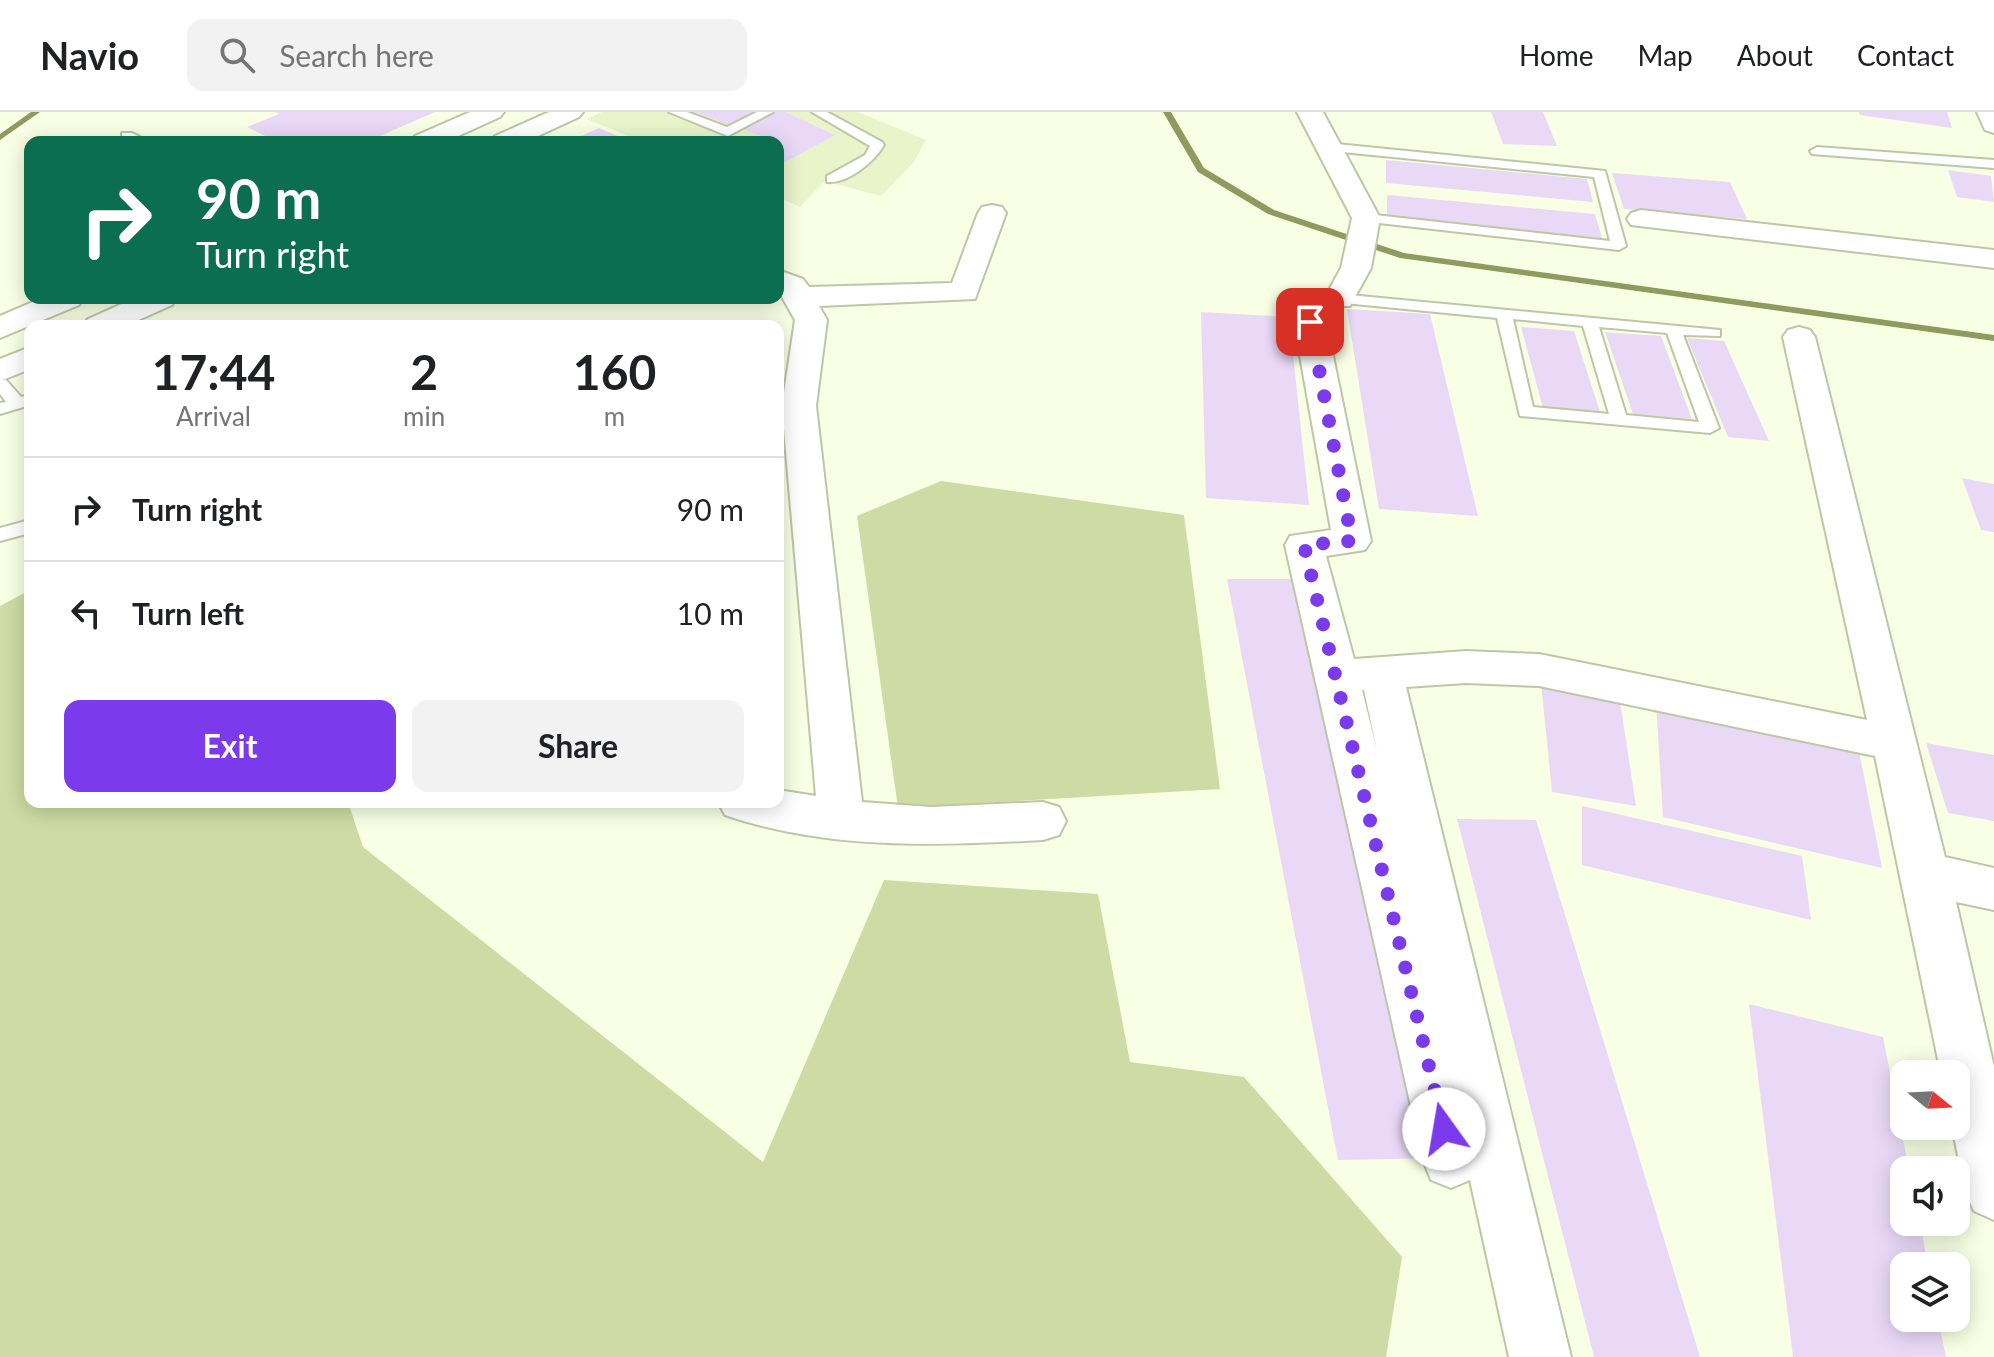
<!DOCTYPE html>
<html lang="en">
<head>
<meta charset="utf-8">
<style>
	:root { --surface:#fff; --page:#f2f2f2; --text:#202124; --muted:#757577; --line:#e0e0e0; --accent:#7c3aed }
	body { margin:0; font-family:Lato,sans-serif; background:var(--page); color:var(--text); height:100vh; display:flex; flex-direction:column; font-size:30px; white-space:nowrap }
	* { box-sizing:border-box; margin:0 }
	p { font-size:26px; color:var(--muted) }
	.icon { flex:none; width:44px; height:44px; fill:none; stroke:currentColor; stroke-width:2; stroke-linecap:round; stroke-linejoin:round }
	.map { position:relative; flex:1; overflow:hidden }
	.panel { position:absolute; left:24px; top:208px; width:760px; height:488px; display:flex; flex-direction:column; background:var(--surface); border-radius:16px; box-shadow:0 4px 20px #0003 }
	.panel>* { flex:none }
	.hud { position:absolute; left:24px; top:24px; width:760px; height:168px; border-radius:16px; box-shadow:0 4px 20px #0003; background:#0b6e4f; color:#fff; overflow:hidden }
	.needle { width:52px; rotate:108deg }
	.tools { position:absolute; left:1890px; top:948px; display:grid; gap:16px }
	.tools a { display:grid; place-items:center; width:80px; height:80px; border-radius:16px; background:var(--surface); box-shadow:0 4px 20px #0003; font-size:40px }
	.pin { position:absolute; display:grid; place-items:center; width:68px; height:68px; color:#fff; margin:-34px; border-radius:16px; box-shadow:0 4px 12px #0006 }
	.me { position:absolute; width:88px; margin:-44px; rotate:347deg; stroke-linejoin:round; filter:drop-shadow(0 0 6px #0008) }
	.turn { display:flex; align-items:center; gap:28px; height:168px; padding:0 40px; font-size:36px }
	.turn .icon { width:104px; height:104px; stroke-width:2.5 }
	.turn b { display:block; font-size:56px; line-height:68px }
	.eta { display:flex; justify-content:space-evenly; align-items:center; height:136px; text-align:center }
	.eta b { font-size:48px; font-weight:700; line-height:56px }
	.action { display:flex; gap:16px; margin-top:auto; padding:16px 40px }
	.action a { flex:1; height:92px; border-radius:16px; background:var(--accent); color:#fff; font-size:32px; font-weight:700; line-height:92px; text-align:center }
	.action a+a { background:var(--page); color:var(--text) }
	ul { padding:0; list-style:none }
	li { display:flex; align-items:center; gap:24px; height:104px; padding:0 40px; border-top:2px solid var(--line) }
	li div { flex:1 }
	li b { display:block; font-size:30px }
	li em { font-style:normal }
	header { display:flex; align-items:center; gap:48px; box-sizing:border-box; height:112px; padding:0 40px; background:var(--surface); border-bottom:2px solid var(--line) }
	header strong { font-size:38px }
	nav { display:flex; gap:44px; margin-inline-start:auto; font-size:28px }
	.search { width:560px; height:72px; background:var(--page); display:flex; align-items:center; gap:20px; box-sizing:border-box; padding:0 28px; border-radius:16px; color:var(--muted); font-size:30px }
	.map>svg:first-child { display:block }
	.built { fill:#eaf4cb }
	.green { fill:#cedba4 }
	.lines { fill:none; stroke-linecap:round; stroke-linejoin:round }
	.stream { fill:#8e9a5e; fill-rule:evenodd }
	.building { fill:#e9d9f7 }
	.service-casing { stroke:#bec6a6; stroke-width:4 }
	.minor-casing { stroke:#bec6a6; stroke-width:4 }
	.secondary-casing { stroke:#bec6a6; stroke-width:4 }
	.service { fill:#fff; fill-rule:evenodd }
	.minor { fill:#fff; fill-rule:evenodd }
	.secondary { fill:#fff; fill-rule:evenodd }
	.route { stroke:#7c3aed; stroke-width:14; stroke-dasharray:0 25.2 }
</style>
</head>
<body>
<header>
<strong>Navio</strong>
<div class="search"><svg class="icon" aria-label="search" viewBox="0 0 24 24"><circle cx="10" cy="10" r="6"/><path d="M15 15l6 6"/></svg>Search here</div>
<nav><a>Home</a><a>Map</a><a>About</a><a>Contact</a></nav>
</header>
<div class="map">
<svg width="1994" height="1245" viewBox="0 0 1994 1245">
	<rect width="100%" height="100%" fill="#f8ffe4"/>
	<path class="built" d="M602,0H858L926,28L913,51L881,84L825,69L800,95L778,85V30H643L587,7Z"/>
	<path class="green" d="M941,369L1184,403L1220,677L898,696L857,404Z
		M30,478V690H348L363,735L763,1050L884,768L1098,782L1130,950L1244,965L1402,1145L1386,1245H0V494Z"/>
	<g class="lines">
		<path class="stream" d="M31,0H40L0,28V22Z
			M1163,0H1171L1204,56L1274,98L1404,141L1994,223V229L1400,146L1268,102L1198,60Z"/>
	</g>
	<path class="building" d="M275,0H435L366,30H278L247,15L279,2Z
		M694,0H785L835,23L778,54V30Z
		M1491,0H1543L1557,34L1503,32Z
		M1859,0H1947L1952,16L1860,3Z
		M599,16L631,30H568Z
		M1386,48L1587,67L1593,90L1386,71Z
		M1948,58L1991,64L1994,90L1957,85Z
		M1612,61L1730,70L1747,107L1624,97Z
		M1387,83L1595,102L1602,126L1387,106Z
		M1347,197L1430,202L1478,404L1379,397Z
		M1201,200L1289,205L1309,393L1206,386Z
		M1521,215L1574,219L1600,300L1543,296Z
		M1605,220L1661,224L1692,307L1633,302Z
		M1687,226L1724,229L1769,329L1728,325Z
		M1962,366L1994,372V420L1981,418Z
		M1227,467H1298L1441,1046L1338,1048Z
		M1541,571L1619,583L1636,694L1552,680Z
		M1656,590L1858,634L1882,756L1663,705Z
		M1926,631L1994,643V709L1948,701Z
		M1582,694L1802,744L1811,808L1582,753Z
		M1457,707L1536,708L1700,1245H1594Z
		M1749,892L1883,925L1909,1058H1904V1110H1920L1928,1154H1904V1206H1938L1946,1245H1793Z"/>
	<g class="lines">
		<defs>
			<path id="service" d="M669,0H687L727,15L757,0H773L728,24Z
				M812,0H827L882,30L884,33C874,50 848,72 827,70V64L865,43L870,34Z
				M122,21H132L150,30L122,27Z
				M1327,31L1605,59L1626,134L1619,138L1361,109V103L1366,102L1610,129L1594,65L1322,38L1320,35Z
				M1817,35L1994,48V56L1812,42L1810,39Z
				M1339,182L1720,218V224L1683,223L1719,316L1710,321L1520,304L1497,206L1334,190L1331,187ZM1513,207L1583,214L1609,302L1533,295ZM1599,215L1667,221L1699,310L1626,303Z
				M0,267L6,268L21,285L30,283V293L0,302V291L6,290L0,282Z
				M30,408V421L0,429V416Z"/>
			<path id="minor" d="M1297,0H1323L1380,106L1371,156L1350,194H1328L1324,187L1341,156L1352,106Z
				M1977,0H1994V21L1985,18Z
				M992,93L1002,95L1006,101L975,187L819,194L827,208L816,294L862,690L931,695L1043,690L1059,695L1066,709L1059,723L1043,728C937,734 826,738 725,703L718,690H778V678L816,684L782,294L795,208L778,178V158L803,167L809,175L952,171L978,101L982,95Z
				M1641,98L1994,138V156L1631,113L1627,107L1631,101Z
				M1310,201L1321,203L1326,210L1371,429L1365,438L1326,444L1354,547L1466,539L1539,542L1867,608L1783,225L1788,218L1799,215L1810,218L1815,225L1945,745L1994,756V798L1956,790L1994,955V1108L1974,1099L1965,1079L1952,1014H1956V962H1941L1875,644L1539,574L1466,571L1406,575L1571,1245H1509L1470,1068L1451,1076L1431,1068L1423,1048L1285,433L1290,424L1331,418L1294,210L1299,203ZM1362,578H1364L1377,638Z"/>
			<path id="secondary" d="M470,0H504L500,5L445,30H411L415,24Z
				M549,0H583L579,5L525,30H491L495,24Z
				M42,186H83L79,193L0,226V204Z
				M135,186H176L172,193L125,214H83L88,207Z
				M30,235V257L0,269V247Z"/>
		</defs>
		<use href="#service" class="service-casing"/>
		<use href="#minor" class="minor-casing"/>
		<use href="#secondary" class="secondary-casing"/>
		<use href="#service" class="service"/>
		<use href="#minor" class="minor"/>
		<use href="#secondary" class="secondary"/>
	</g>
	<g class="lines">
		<path class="route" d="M1310,210L1352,429L1304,433L1444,1017"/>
	</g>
</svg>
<div class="tools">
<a><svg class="needle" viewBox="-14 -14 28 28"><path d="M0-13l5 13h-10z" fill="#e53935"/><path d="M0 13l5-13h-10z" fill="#757577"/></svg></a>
<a><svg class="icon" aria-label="sound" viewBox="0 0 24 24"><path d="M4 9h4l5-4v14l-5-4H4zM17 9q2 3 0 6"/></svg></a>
<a><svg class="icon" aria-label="layers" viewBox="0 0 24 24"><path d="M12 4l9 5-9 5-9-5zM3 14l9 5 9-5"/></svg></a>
</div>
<div class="pin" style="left:1310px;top:210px;background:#d93025"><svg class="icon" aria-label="arrive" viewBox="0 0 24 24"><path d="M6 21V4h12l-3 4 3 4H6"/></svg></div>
<svg class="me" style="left:1444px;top:1017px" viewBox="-20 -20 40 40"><circle r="19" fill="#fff"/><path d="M0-13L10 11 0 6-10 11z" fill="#7c3aed"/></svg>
<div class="hud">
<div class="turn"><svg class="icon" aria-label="right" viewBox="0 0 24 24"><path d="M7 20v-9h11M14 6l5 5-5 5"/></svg><div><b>90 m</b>Turn right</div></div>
</div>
<section class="panel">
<div class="eta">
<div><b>17:44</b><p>Arrival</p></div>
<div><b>2</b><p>min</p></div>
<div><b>160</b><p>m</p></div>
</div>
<ul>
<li><svg class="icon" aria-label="right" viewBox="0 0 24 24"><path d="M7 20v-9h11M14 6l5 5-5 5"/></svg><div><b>Turn right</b></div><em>90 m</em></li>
<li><svg class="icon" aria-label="left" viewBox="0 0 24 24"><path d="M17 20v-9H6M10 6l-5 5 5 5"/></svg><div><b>Turn left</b></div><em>10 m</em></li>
</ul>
<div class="action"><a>Exit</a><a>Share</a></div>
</section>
</div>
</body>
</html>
